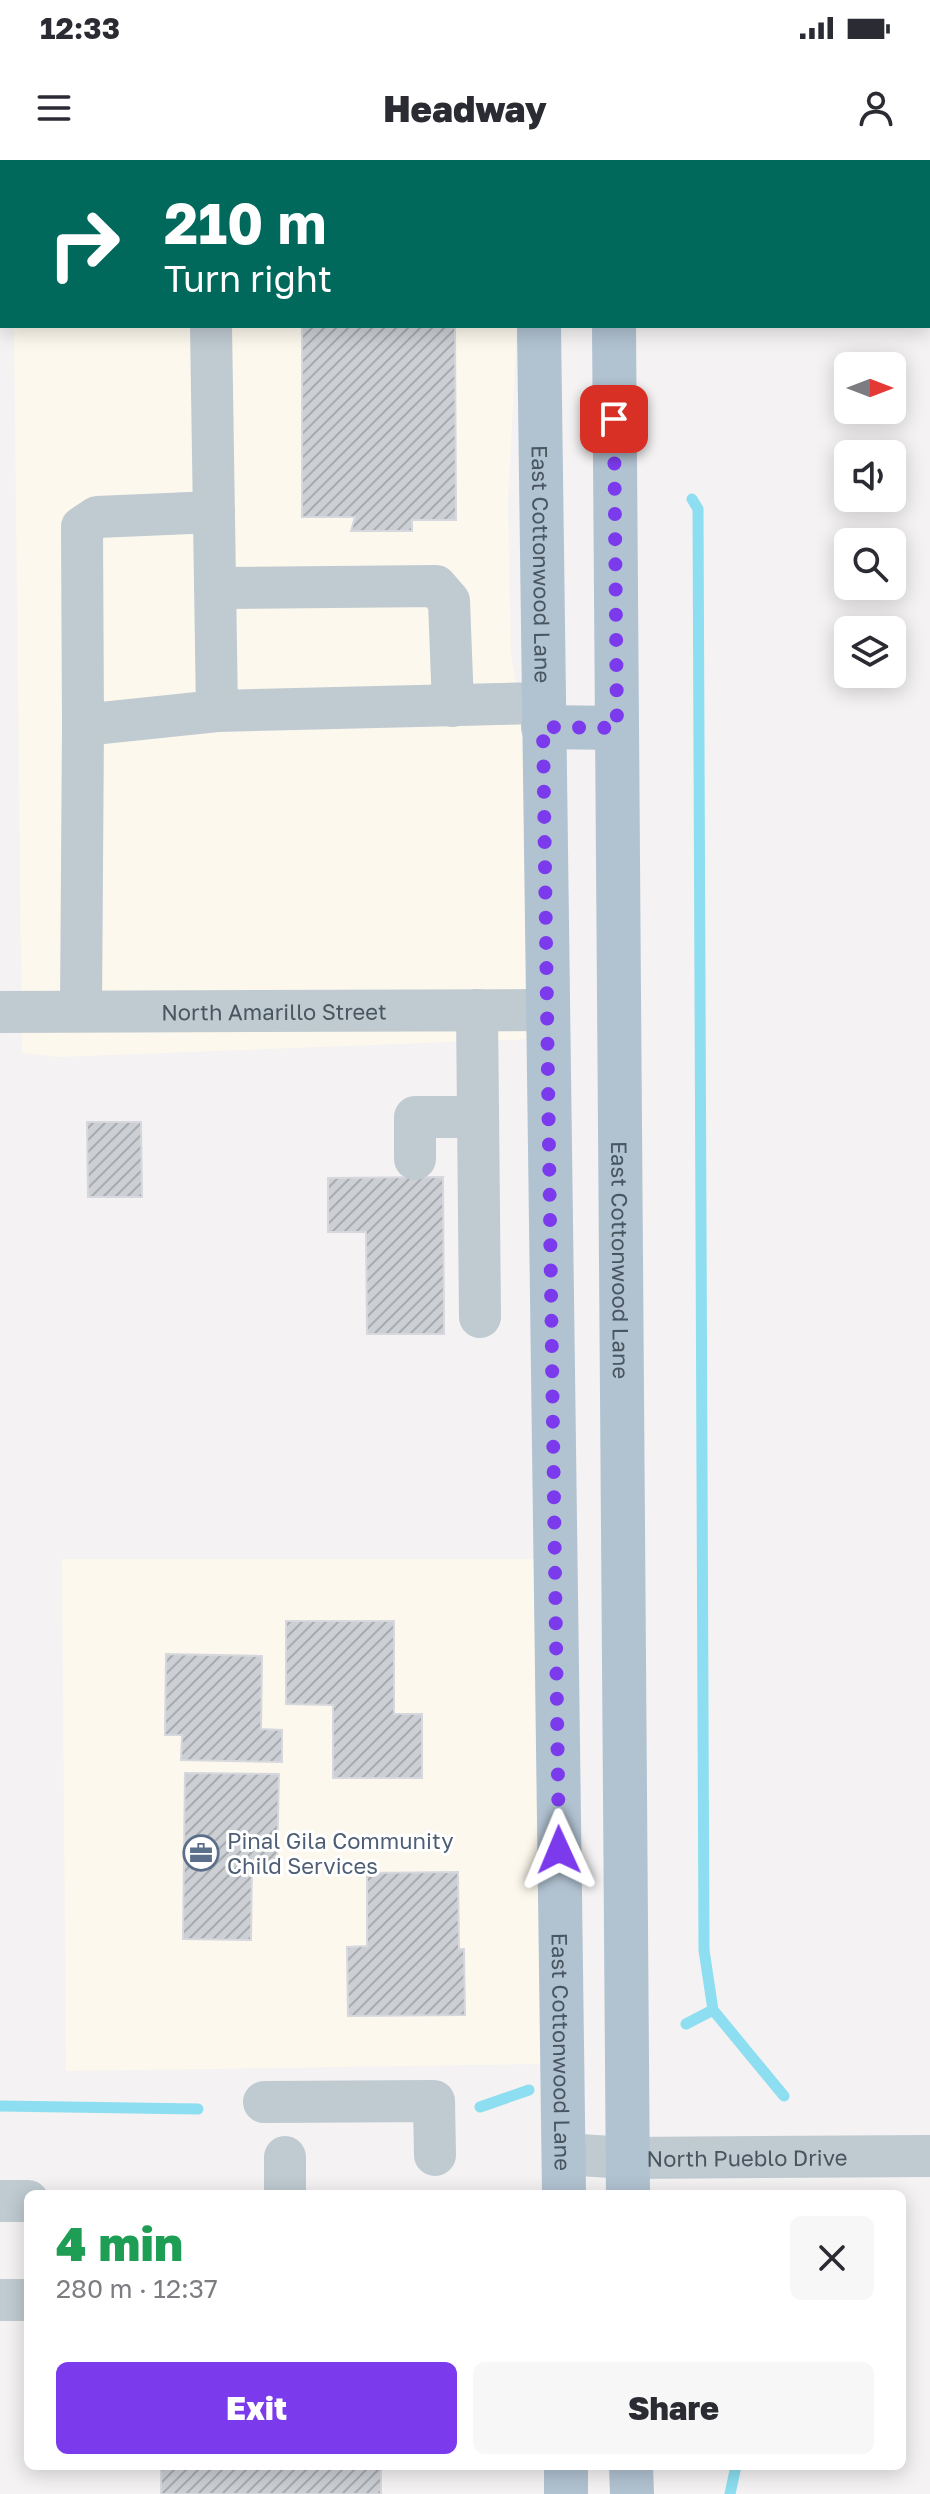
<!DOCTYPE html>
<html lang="en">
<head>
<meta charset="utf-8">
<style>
	:root { --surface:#fff; --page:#f7f7f7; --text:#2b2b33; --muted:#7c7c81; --accent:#7c3aed }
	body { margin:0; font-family:"Golos Text",sans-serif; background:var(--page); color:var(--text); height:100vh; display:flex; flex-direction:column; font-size:30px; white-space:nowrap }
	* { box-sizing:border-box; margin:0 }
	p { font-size:26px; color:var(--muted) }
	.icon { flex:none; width:44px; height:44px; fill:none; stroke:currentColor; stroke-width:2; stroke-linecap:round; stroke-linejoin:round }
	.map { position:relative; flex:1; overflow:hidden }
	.details { position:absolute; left:24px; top:2030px; width:882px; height:280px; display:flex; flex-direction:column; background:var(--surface); border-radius:12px; box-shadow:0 4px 20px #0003 }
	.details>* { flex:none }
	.hud { position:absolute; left:0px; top:0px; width:930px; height:168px; box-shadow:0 4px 20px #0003; background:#00695c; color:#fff; overflow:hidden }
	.needle { width:52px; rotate:90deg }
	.controls { position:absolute; left:834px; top:192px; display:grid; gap:16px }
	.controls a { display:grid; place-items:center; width:72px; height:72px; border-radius:12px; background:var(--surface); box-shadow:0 4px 20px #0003; font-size:40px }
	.pin { position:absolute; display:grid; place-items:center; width:68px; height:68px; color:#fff; margin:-34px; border-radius:16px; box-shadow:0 4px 12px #0006 }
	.me { position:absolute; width:88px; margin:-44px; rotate:359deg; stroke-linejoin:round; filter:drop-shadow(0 0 6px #0008) }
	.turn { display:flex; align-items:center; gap:28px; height:168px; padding:0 32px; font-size:36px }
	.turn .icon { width:104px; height:104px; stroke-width:2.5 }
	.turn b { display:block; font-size:56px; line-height:68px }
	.round { display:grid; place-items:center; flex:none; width:84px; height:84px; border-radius:12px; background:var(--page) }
	.headline { display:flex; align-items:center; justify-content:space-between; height:136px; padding:0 32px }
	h1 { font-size:48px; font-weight:800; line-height:60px; color:#1e9e55 }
	.cta { display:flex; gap:16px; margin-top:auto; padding:16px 32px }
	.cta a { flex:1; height:92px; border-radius:12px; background:var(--accent); color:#fff; font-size:32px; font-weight:800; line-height:92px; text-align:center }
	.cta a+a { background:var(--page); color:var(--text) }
	.status { display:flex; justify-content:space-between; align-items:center; height:56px; padding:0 40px; background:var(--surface); direction:ltr }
	.status svg { height:22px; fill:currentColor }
	header { display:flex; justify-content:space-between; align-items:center; height:104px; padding:0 32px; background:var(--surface); font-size:36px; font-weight:800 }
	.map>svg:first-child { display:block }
	.commercial { fill:#fdf8ed }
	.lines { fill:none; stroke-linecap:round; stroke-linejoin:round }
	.stream { stroke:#8cdef0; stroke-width:11 }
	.building { fill:url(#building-hatch); stroke:#d6d8dd; stroke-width:2 }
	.minor { stroke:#bfcad1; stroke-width:42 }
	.major { stroke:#b1c2d1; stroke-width:44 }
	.route { stroke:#7c3aed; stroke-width:14; stroke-dasharray:0 25.2 }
	.labels { text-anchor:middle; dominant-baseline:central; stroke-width:6; stroke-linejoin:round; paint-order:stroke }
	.street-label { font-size:22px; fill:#495660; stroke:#fff }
	.service-label { font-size:22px; fill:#4e5e75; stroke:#fff; text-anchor:start }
</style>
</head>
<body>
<div class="status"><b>12:33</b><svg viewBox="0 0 49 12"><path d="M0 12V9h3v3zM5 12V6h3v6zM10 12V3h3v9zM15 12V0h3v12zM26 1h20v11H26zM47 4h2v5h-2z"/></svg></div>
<header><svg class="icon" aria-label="menu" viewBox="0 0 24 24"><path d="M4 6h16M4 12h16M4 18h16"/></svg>Headway<svg class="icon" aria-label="person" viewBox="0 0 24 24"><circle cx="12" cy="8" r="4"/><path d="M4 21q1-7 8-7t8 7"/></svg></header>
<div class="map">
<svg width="930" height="2334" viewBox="0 0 930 2334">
	<defs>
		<pattern id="building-hatch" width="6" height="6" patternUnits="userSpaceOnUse" patternTransform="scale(2)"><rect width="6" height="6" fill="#cccfd4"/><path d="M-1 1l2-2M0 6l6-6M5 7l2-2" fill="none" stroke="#a8abaf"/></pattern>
	</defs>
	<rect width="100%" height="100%" fill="#f4f2f2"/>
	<path class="commercial" d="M13,0H525V2H13Z
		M14,166H517L508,342L511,495L531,610V879L58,897L22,893Z
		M62,1399H541L543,1904L66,1911Z"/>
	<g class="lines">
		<path class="stream" d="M692,339L698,349L704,1790L713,1850L784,1936
			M686,1864L713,1850
			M0,1946L198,1949
			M480,1947L529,1930
			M730,2334L736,2306"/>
	</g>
	<path class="building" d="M302,166H455L456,360H412V371H351L355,357H302Z
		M87,962H141L142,1037H88Z
		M443,1017L444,1174H367L366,1072H328V1018Z
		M286,1461H394V1554H422V1618H333V1545L286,1544Z
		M166,1494L262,1496L261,1569L282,1570V1602L181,1600L182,1575H165Z
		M185,1613L279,1614L277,1703H252L251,1780L183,1779Z
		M458,1712L459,1789H464L465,1855L348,1856L347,1787L367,1786V1713Z
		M161,2306H381V2334H161Z"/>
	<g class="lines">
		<g class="minor">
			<path d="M209,0V2"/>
			<path d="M215,428L436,426L449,441L453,546"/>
			<path d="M217,551L543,543"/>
			<path d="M83,565L82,367L97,357L214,352"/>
			<path d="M477,850L480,1157"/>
			<path d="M81,851L83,565L217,551L211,166"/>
			<path id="s1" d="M0,852L546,850"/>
			<path d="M415,999V957H478"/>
			<path d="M264,1942L434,1941L435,1995"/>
			<path id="s2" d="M563,1994L628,1998L930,1996"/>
			<path d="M285,2034V1997"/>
			<path d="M0,2041H28"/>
			<path d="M0,2140H28"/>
		</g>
		<g class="major">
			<path d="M538,0V2"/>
			<path d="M612,0V2"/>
			<path id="s3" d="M539,166L564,2034"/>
			<path id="s4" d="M614,166L628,2034"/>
			<path d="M543,567L617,568"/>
			<path d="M566,2306V2334"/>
			<path d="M631,2306L632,2334"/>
		</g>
	</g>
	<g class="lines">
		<path class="route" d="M559,1690L543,567L617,568L614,259"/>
	</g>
	<defs>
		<symbol id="office-ring" viewBox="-11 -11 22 22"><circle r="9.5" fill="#fff" stroke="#5c6f8a" stroke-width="1.5"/><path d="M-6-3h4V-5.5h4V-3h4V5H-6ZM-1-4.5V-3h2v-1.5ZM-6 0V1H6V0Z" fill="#5c6f8a"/></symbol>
	</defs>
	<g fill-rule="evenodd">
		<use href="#office-ring" x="181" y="1673" width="40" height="40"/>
	</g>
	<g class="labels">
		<g class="street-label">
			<text stroke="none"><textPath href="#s3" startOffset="238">East Cottonwood Lane</textPath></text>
			<text stroke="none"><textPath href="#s1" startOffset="274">North Amarillo Street</textPath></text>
			<text stroke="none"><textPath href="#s4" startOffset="934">East Cottonwood Lane</textPath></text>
			<text stroke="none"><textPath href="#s3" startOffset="1726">East Cottonwood Lane</textPath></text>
			<text stroke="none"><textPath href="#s2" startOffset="184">North Pueblo Drive</textPath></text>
		</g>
		<g class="service-label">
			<text x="227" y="1680">Pinal Gila Community<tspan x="227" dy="25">Child Services</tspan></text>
		</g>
	</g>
</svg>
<div class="controls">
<a><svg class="needle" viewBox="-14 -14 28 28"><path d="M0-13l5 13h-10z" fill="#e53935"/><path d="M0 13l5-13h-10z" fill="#7c7c81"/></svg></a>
<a><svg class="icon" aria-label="sound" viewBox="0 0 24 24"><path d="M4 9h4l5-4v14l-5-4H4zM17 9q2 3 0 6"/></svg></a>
<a><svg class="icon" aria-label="search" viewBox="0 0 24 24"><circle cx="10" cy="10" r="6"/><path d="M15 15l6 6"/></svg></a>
<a><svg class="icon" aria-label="layers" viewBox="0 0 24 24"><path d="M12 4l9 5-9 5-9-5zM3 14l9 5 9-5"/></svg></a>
</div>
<div class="pin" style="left:614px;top:259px;background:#d93025"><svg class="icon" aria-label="arrive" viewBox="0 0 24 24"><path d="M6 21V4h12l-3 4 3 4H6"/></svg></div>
<svg class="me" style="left:559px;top:1690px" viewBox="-20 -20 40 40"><path d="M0-17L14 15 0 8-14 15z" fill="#7c3aed" stroke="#fff" stroke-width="4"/></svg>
<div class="hud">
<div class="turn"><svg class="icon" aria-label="right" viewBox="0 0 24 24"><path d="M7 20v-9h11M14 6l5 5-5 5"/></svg><div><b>210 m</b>Turn right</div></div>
</div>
<section class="details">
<div class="headline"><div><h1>4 min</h1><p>280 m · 12:37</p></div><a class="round"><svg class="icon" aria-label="close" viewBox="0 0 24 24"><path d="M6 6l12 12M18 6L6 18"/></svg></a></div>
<div class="cta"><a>Exit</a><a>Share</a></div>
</section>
</div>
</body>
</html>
